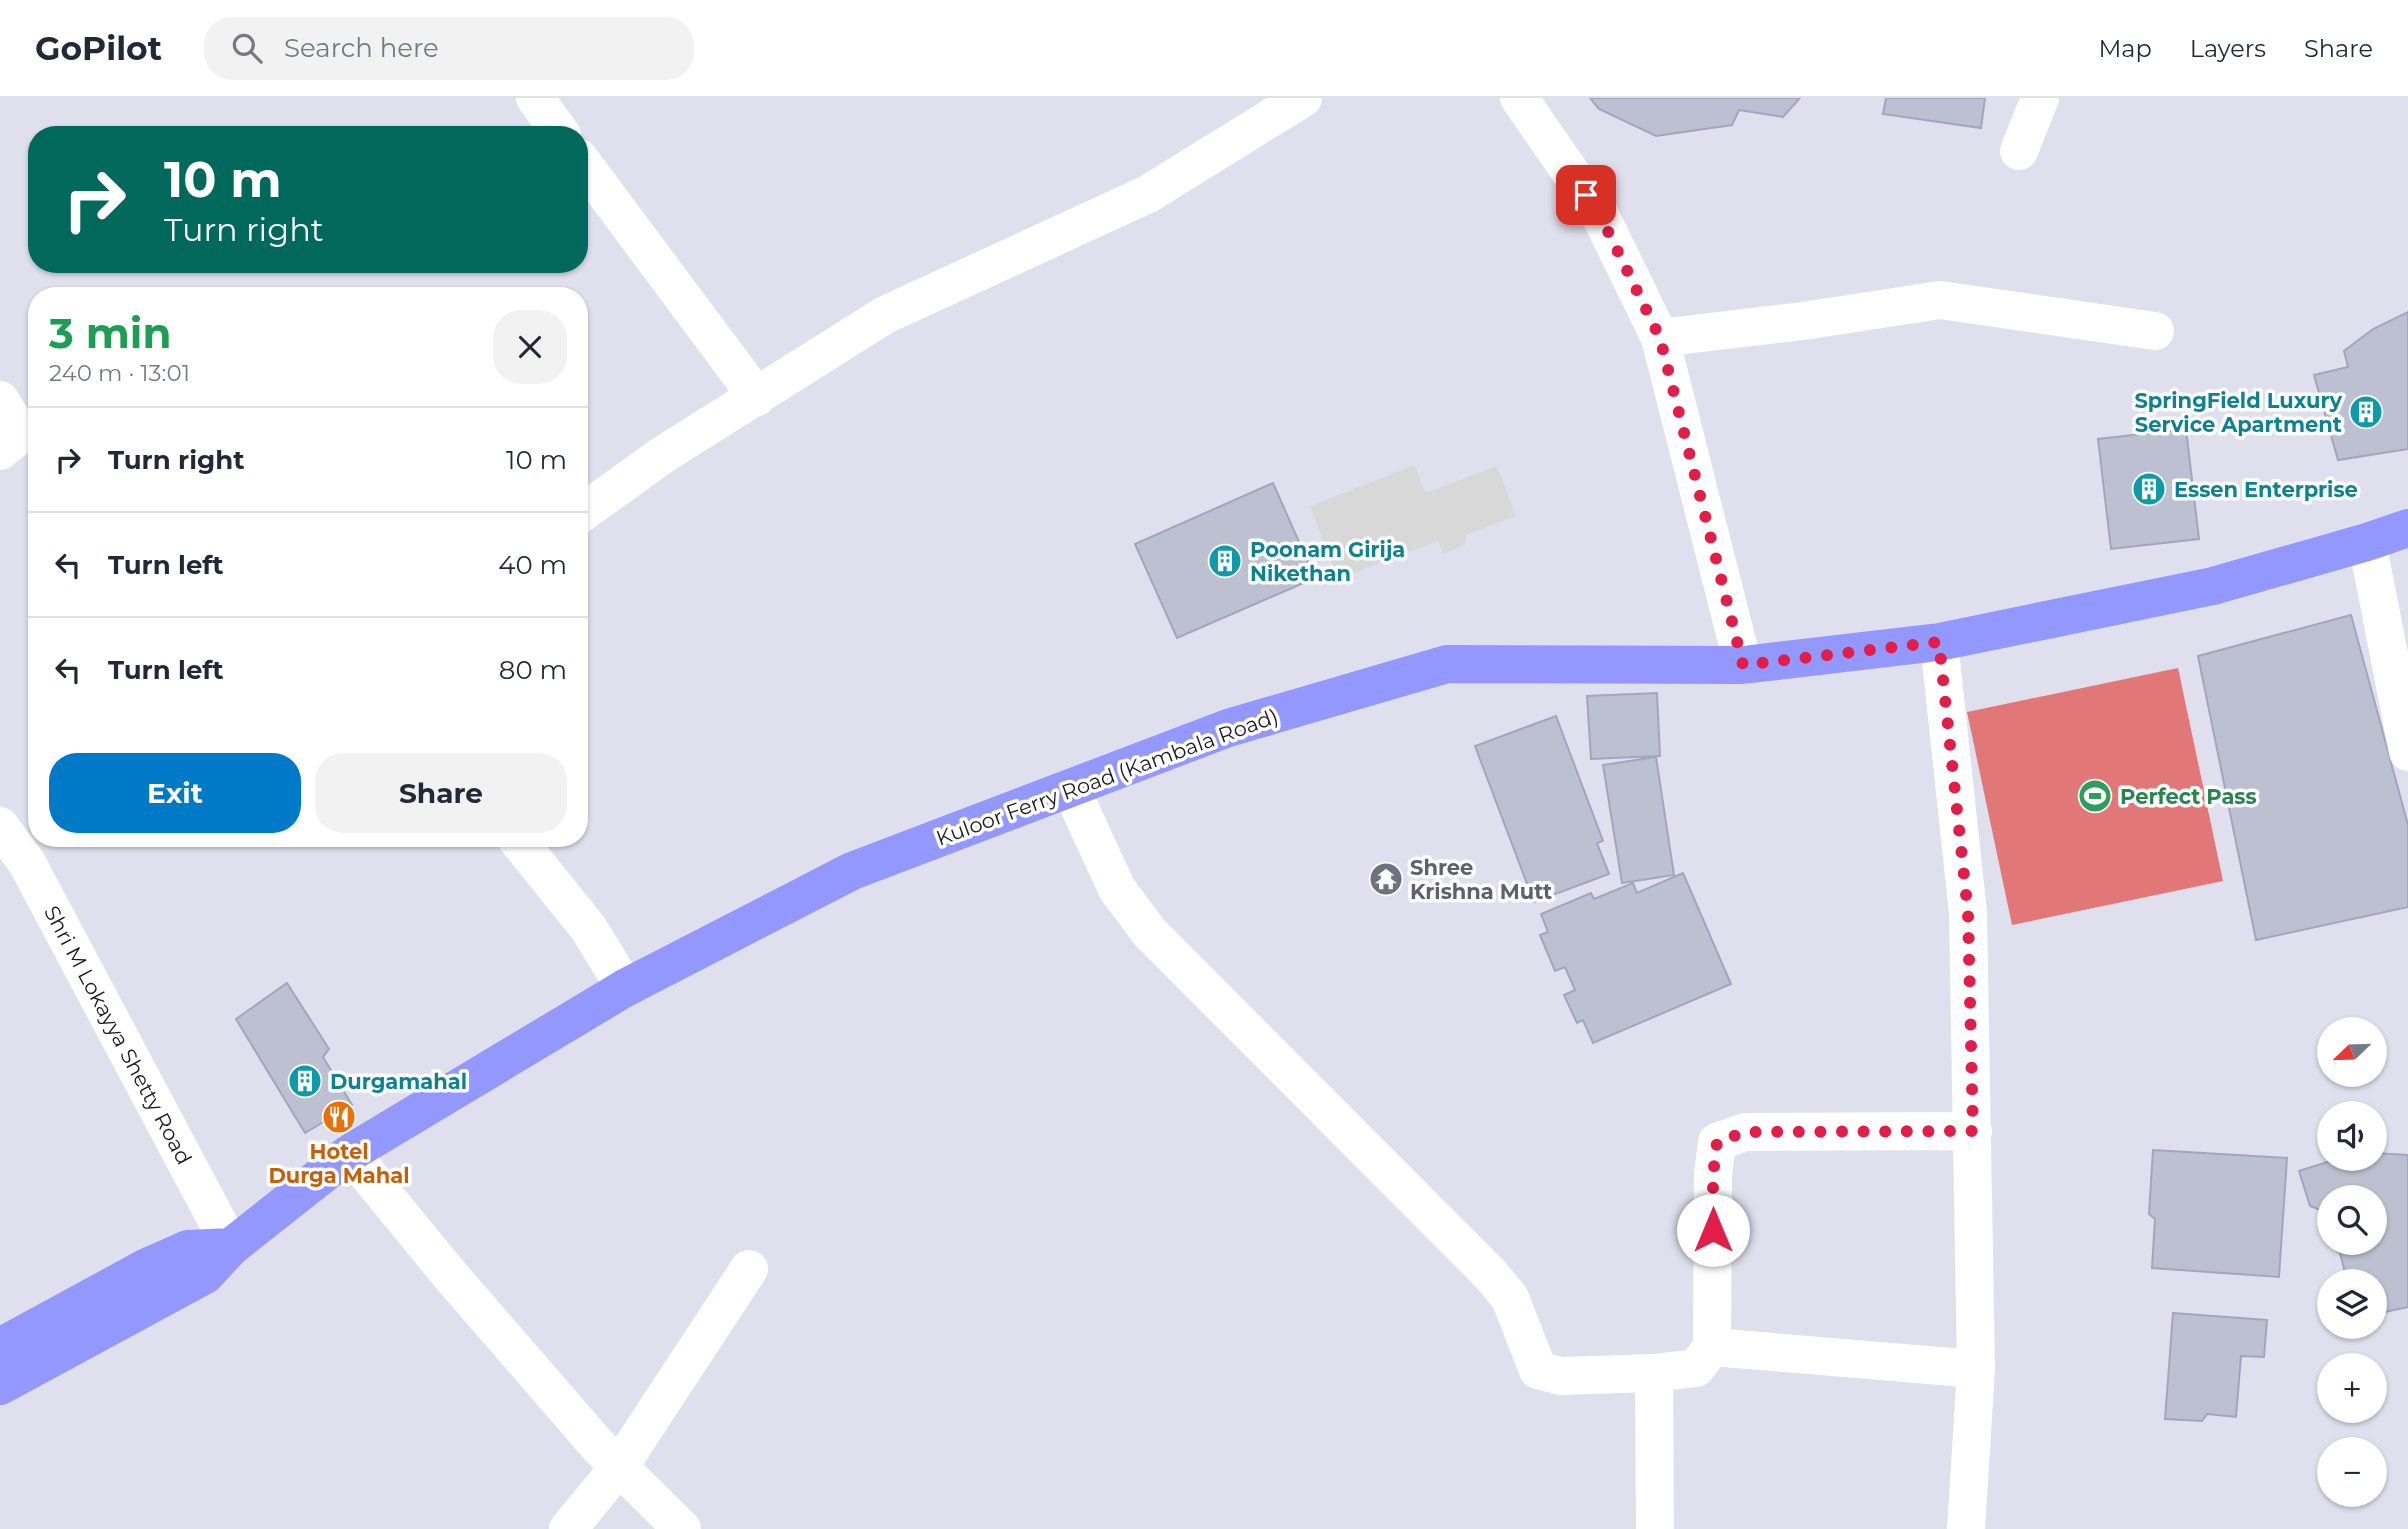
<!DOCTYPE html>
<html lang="en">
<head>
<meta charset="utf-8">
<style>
	:root { --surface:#fff; --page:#f2f2f3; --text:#1f2937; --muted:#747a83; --line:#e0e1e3; --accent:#007ac6 }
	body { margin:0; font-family:Montserrat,sans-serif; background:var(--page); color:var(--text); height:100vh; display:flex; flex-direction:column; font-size:26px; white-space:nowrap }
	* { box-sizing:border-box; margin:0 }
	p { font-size:23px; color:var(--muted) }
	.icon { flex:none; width:38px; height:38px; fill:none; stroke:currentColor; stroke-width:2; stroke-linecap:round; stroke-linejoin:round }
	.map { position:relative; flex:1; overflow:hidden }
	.details { position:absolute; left:28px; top:189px; width:560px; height:560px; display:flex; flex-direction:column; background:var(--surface); border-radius:28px; box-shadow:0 2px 5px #0004 }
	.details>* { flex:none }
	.top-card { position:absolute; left:28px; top:28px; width:560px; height:147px; border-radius:28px; box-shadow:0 2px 5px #0004; background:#00695c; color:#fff; overflow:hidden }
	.needle { width:46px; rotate:247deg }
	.buttons { position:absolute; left:2317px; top:919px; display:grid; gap:14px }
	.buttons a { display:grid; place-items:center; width:70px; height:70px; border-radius:50%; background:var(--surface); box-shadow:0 2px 5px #0004; font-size:35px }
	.pin { position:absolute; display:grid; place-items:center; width:60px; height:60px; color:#fff; margin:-30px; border-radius:14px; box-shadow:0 4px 10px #0006 }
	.me { position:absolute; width:77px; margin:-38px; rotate:0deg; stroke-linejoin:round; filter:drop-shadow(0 0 5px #0008) }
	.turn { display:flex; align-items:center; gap:24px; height:147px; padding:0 21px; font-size:32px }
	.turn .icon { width:91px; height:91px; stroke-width:2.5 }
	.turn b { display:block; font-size:49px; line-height:60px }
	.round { display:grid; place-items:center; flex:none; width:74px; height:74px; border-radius:28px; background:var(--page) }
	.overview { display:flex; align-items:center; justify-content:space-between; height:119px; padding:0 21px }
	h1 { font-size:42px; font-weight:700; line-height:52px; color:#1e9e55 }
	.cta { display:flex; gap:14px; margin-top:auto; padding:14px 21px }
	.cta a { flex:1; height:80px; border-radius:28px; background:var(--accent); color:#fff; font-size:28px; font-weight:700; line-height:80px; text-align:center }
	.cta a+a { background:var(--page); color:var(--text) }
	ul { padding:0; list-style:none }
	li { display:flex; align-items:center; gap:21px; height:105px; padding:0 21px; border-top:2px solid var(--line) }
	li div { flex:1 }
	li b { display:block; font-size:26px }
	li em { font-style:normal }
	header { display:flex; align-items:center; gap:42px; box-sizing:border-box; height:98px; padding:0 35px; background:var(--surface); border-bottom:2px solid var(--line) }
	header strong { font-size:33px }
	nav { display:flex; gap:38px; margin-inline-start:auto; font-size:24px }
	.search { width:490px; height:63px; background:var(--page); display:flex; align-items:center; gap:18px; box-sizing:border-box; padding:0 24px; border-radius:28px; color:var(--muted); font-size:26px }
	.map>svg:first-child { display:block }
	.residential { fill:#d8d8d9 }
	.pitch { fill:#e27778 }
	.building { fill:#bdc0d0; stroke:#a1a6c0; stroke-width:2; fill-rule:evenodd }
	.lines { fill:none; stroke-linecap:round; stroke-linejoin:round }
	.minor { stroke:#fff; stroke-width:38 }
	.major { stroke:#9398ff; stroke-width:38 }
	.route { stroke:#e11d48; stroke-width:12; stroke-dasharray:0 21.6 }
	.labels { text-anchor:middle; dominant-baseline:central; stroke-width:7; stroke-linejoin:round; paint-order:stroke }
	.culture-label { font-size:21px; font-weight:bold; fill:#0d838f; stroke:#fff; text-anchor:start }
	.street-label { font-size:21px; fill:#1b1b1b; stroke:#fff }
	.leisure-label { font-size:21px; font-weight:bold; fill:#27864d; stroke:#fff; text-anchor:start }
	.worship-label { font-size:21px; font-weight:bold; fill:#5b616d; stroke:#fff; text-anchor:start }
	.food-label { font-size:21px; font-weight:bold; fill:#c56008; stroke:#fff }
</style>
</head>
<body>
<header>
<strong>GoPilot</strong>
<div class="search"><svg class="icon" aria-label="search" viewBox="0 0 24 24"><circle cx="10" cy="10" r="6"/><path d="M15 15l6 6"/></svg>Search here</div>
<nav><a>Map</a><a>Layers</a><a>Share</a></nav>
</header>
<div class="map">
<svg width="2408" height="1431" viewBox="0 0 2408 1431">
	<rect width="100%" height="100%" fill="#e0dfed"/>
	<path class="residential" d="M1415,367L1425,395L1497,368L1516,418L1466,437L1465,447L1443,456L1438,443L1338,481L1310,408Z"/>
	<path class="pitch" d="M2178,570L2223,783L2012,827L1967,614Z"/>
	<path class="building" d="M1590,0H1800L1783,19L1739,12L1732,27L1656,38L1599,11Z
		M1886,0H1985L1981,30L1883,16Z
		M2408,214V351L2338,362L2314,277L2348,269L2344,253L2373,231Z
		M2186,331L2199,441L2111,451L2098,341Z
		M1273,385L1315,480L1177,540L1135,446Z
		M2351,517L2408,727V809L2256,842L2198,558Z
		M1657,595L1660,658L1591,661L1587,598Z
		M1556,618L1603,743L1597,745L1609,776L1534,804L1475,648Z
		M1656,659L1674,777L1622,785L1603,667Z
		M1683,775L1731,886L1593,945L1583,922L1577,925L1564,897L1575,892L1565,869L1555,873L1540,837L1548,834L1541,816L1591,795L1594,801L1633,785L1637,795Z
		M287,885L329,951L323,959L352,1007L305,1035L236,921Z
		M2153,1052L2287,1060L2279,1179L2152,1170L2155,1121L2149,1116Z
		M2375,1055L2408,1057V1209L2376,1216L2375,1183L2346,1178L2340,1155L2329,1146L2323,1113L2310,1108L2299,1073L2340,1060H2375ZM2329,1099H2375V1144H2329Z
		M2173,1215L2267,1222L2264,1259L2241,1258L2236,1319L2207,1316L2202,1323L2165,1321Z"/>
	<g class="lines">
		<path class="minor" d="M535,0L562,37
			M1519,0L1600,117L1660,240L1743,567
			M2019,53L2040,0
			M579,60L757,299
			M1660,240L1803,223L1940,202L2155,233
			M0,302L21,336L0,353
			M579,417L664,356L885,217L1148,96L1303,0
			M2367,444L2408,654
			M1939,544L1968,815L1976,1271L1966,1431
			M1071,691L1117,791L1150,835L1490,1176L1510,1200L1538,1272L1560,1278L1654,1275L1696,1270L1712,1249L1713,1077L1717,1044L1745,1034L1973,1033
			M0,728L27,765L231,1149
			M516,740L589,831L625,890
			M350,1055L450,1177L600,1350L682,1431
			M1712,1249L1976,1271
			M1654,1275L1655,1431
			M568,1431L619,1369L749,1171"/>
		<path class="major" d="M0,1249L145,1170L188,1151L231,1149
			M0,1288L205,1177L231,1149L350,1055L625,890L852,773L1228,630L1447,566L1743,567L1939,544L2213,488L2367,444L2408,430"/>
	</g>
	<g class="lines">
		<path class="route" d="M1586,97L1600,117L1660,240L1743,567L1939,544L1968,815L1973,1033L1745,1034L1717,1044L1713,1077V1132"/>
	</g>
	<defs>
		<symbol id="building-disc" viewBox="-11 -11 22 22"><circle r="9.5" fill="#0f9aa8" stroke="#fff"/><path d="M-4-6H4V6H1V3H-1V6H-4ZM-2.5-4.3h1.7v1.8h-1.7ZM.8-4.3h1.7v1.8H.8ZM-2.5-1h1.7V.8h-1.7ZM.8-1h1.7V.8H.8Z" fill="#fff"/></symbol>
		<symbol id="stadium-disc" viewBox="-11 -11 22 22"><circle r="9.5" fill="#2e9e5b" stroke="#fff"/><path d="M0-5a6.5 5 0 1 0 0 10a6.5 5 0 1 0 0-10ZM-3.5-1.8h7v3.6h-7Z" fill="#fff"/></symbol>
		<symbol id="temple-disc" viewBox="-11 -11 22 22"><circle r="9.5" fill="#6b7280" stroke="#fff"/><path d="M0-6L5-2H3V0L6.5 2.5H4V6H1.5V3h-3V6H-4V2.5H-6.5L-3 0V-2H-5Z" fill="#fff"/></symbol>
		<symbol id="restaurant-disc" viewBox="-11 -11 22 22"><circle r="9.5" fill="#e8710a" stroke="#fff"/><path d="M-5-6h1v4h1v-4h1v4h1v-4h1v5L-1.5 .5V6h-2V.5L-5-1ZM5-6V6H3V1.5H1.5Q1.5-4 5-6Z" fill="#fff"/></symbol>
	</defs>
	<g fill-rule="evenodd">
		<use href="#building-disc" x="2347" y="295" width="38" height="38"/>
		<use href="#building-disc" x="2130" y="372" width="38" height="38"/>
		<use href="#building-disc" x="1206" y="444" width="38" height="38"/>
		<use href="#stadium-disc" x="2076" y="679" width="38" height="38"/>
		<use href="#temple-disc" x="1367" y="762" width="38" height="38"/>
		<use href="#building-disc" x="286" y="964" width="38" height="38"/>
		<use href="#restaurant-disc" x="320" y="1000" width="38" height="38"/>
	</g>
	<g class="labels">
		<g class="culture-label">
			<text x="2342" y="302" text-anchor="end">SpringField Luxury<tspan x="2342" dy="24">Service Apartment</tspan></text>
			<text x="2174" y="391">Essen Enterprise</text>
			<text x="1250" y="451">Poonam Girija<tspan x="1250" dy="24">Nikethan</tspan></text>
			<text x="330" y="983">Durgamahal</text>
		</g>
		<g class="street-label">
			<text transform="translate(1107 679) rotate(-20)">Kuloor Ferry Road (Kambala Road)</text>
			<text transform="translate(118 937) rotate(62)">Shri M Lokayya Shetty Road</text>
		</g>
		<g class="leisure-label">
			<text x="2120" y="698">Perfect Pass</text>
		</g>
		<g class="worship-label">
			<text x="1410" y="769">Shree<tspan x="1410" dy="24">Krishna Mutt</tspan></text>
		</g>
		<g class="food-label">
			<text x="339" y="1053">Hotel<tspan x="339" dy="24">Durga Mahal</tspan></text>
		</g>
	</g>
</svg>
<div class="buttons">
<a><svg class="needle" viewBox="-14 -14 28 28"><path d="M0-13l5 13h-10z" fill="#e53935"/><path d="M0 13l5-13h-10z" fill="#747a83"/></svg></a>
<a><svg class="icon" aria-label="sound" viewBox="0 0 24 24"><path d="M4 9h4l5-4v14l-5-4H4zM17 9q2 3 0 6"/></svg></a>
<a><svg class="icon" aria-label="search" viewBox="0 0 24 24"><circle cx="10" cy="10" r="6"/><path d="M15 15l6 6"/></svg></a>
<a><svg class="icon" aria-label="layers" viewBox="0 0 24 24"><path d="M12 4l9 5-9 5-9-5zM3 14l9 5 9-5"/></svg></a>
<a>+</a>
<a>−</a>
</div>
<div class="pin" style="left:1586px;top:97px;background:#d93025"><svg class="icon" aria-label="arrive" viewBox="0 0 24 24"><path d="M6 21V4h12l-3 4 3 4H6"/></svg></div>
<svg class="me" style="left:1713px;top:1132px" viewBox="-20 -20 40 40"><circle r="19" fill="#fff"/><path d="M0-13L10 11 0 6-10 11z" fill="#e11d48"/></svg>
<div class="top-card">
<div class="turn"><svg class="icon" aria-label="right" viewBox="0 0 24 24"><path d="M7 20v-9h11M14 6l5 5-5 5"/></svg><div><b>10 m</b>Turn right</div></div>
</div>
<section class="details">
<div class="overview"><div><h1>3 min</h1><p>240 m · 13:01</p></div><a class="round"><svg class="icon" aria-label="close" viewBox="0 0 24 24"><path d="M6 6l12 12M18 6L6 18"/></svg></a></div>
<ul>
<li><svg class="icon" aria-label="right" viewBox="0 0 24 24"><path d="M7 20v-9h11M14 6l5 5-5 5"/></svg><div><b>Turn right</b></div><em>10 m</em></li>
<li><svg class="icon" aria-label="left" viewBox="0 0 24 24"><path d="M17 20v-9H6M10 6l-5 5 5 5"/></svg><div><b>Turn left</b></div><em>40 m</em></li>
<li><svg class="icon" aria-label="left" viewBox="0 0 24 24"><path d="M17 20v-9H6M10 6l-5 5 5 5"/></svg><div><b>Turn left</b></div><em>80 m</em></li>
</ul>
<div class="cta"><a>Exit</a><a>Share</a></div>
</section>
</div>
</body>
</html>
